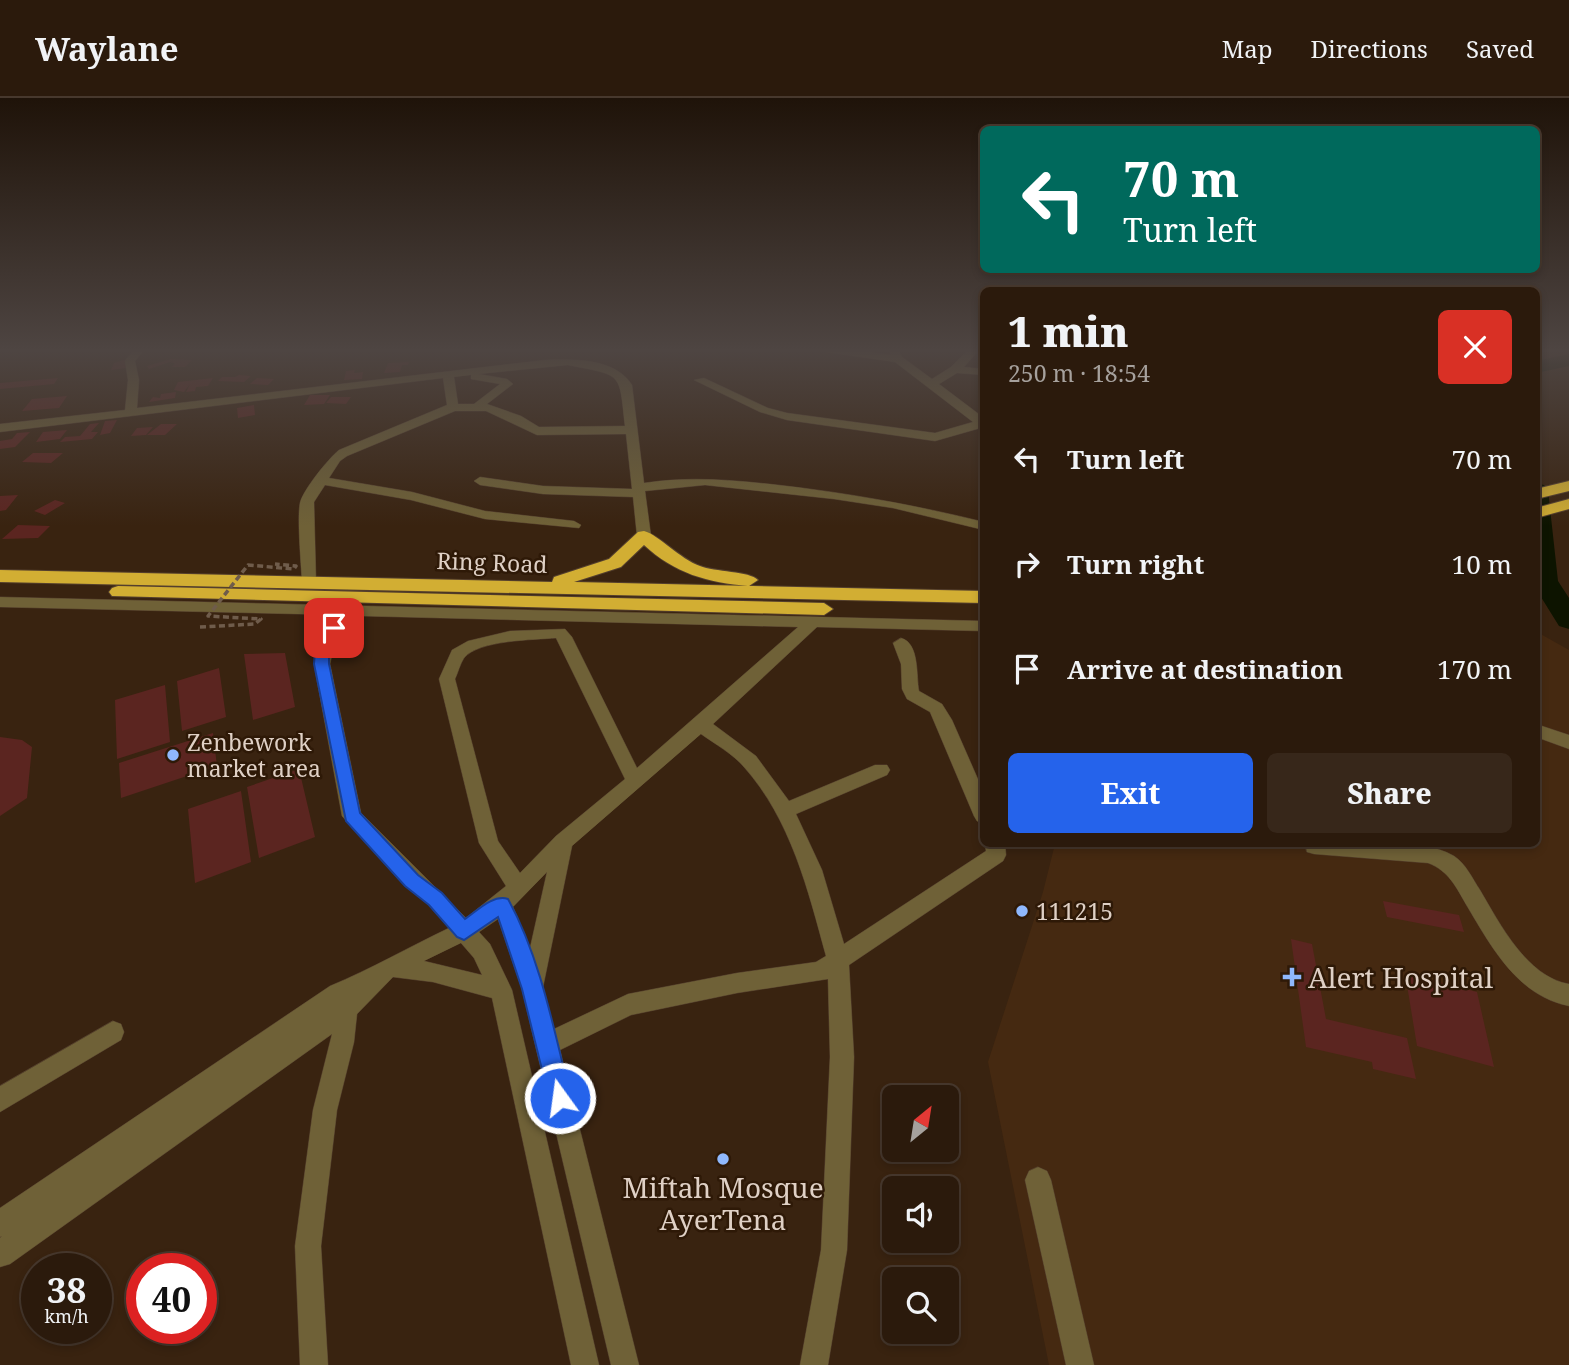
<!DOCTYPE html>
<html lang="en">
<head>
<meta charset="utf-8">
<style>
	:root { --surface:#2b1a0c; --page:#37271a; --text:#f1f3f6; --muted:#a6a19d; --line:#47382d; --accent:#2563eb }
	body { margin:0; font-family:"Noto Serif",serif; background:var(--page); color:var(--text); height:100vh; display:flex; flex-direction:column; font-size:26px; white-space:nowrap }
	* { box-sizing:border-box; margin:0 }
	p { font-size:23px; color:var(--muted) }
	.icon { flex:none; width:38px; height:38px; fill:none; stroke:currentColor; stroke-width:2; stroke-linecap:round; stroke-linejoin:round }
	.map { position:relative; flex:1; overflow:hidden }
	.side { position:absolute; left:980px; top:189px; width:560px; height:560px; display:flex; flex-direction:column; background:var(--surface); border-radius:10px; box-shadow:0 4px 10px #0003,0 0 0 2px var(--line) }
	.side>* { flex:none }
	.top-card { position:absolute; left:980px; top:28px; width:560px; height:147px; border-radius:10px; box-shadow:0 4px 10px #0003,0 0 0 2px var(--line); background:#00695c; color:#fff; overflow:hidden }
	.needle { width:46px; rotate:30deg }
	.buttons { position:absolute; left:882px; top:987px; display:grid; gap:14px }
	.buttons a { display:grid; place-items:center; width:77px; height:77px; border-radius:10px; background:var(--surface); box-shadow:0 4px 10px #0003,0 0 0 2px var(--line); font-size:35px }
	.speed { position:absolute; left:21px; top:1155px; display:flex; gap:14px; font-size:35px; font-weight:700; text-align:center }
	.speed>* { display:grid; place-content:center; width:91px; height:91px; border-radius:50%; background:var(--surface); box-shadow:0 4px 10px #0003,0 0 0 2px var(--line); line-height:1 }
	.speed small { font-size:18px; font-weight:400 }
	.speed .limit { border:10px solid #d22; background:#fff; color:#111 }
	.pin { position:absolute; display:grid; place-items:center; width:60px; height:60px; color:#fff; margin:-30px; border-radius:14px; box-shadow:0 4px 10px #0006 }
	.me { position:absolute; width:77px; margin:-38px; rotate:346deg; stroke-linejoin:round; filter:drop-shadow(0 0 5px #0008) }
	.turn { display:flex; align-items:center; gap:24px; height:147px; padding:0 28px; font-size:32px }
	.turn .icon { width:91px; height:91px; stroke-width:2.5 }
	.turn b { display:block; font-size:49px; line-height:60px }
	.round { display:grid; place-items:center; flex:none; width:74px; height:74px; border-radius:10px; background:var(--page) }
	.overview { display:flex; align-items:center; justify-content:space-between; height:119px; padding:0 28px }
	h1 { font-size:42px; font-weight:800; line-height:52px }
	.primary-button { display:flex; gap:14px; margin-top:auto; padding:14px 28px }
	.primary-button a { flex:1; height:80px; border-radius:10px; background:var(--accent); color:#fff; font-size:28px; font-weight:800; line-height:80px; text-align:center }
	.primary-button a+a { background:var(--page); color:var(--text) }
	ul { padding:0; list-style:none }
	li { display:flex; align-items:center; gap:21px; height:105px; padding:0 28px }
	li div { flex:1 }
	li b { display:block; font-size:26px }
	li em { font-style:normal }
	header { display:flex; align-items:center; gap:42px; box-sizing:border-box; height:98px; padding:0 35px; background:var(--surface); border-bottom:2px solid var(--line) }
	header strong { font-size:33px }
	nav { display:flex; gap:38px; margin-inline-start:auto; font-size:24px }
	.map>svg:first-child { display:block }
	.built { fill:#452911 }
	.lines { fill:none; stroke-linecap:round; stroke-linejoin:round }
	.river { fill:#0d1400; fill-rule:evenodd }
	.building { fill:#5b2520 }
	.minor-casing { stroke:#543f2d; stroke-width:1 }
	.highway-casing { stroke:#543f2d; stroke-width:2 }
	.minor { fill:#6f6137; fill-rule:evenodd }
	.highway { fill:#d2ae33; fill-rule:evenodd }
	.path-bridge { stroke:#6f5c4b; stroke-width:3.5; stroke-dasharray:6 3.5; stroke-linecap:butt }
	.route { fill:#2563eb; stroke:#184099; stroke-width:2 }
	.poi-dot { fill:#8fb8fd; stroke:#2e1907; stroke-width:2.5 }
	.labels { text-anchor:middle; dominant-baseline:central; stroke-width:5; stroke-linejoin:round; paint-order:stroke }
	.street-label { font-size:23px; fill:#dfd0c5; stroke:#2e1907 }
	.poi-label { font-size:23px; fill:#dfd0c5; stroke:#2e1907; text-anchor:start }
	.near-poi-label { font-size:28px; fill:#dfd0c5; stroke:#2e1907; text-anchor:start }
</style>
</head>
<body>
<header>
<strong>Waylane</strong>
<nav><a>Map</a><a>Directions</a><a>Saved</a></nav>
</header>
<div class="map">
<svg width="1569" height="1267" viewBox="0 0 1569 1267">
	<rect width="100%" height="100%" fill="#392310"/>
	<path class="built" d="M1537,534L1569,552V1267H1049L988,964L1043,794L1055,746H1536Z"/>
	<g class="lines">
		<path class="river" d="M1569,256V268L1536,275V263Z
			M1536,385L1544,387L1548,392L1558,483L1569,500V531L1559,528L1536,491Z"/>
	</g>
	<path class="building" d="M130,260L126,270L111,272L114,265Z
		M171,261L192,262L185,269H172L175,265H171L173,263L149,271L147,268Z
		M409,264L408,267H402L400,274L384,275L388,265Z
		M355,272L354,275L363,274L362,281L344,282L346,273Z
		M239,277L251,278L244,284L218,283L222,279H235Z
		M58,280L54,286L0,291V285Z
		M213,280L208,288L196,289L195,293L186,294L190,286L184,294L174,292L178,284Z
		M257,280L274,281L268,287L250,286Z
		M176,294L175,300L149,304L153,299L160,300L161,296Z
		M310,297H330L324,306L304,307Z
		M67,298L59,310L22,313L32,301Z
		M331,299H351L346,306L326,305Z
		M254,307L255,317L238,320L237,310Z
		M117,322L110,335L100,337L105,323Z
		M99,325L91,334H98L92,341L60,344L65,339L80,338L90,326Z
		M161,326H177L165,337H147Z
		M153,329L146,337L131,338L137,330Z
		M67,332L60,341L36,344L43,334Z
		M30,334L15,349L0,351V343L12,341L17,335Z
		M33,355H63L51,365L22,364Z
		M18,397L6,412L0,413V398Z
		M55,402L65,405L45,417L34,413Z
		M18,427L50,428L38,440L2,441Z
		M285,555L295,609L253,622L244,556Z
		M219,570L226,619L182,633L177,583Z
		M165,587L170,644L117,661L115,602Z
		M213,635L217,668L121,700L119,665Z
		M0,639L22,642L32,649L27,700L0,718Z
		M299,671L315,739L259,760L247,689Z
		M241,693L251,764L195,785L188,711Z
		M1383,803L1459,817L1464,834L1387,819Z
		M1291,841L1312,846L1326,921L1407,940L1416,981L1373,971L1372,964L1306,949Z
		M1405,875L1477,894L1494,969L1417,948Z"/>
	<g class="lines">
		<defs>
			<path id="minor" d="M134,251H145L135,263L139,282L137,310L545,262C574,261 615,260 632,287L644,385C690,378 732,382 778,387C848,395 915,407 984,424V432L893,410L834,401L705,387L645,393L651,438L644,442L637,438L633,399L543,396L480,387L474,383L480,379L543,388L632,391L626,336L537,337L486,313H455L347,358L340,363L329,380L412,394L485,413L574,423L581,427L579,430L485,421L411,402L325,387L314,404L316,483L309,488L302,483C301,465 297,420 300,405C303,392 328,361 339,352L447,307L443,280L0,334V326L125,312L128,282L125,263ZM568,267C623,278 619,273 625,328L539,329L521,318L487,306L513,286L507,281L479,276ZM471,277V281L500,286L474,306H458L454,279Z
				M821,251H848L891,257L888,251H898L902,259L932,281L951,269L969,251H980L964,269L984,271V277L957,275L939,286L984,320V329L935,343L787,322L760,314L694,282L704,280L768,310L787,315L935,335L973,324L895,264L826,254Z
				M0,499L984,523V533L817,529L713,626L756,658L789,703L875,667H887L890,672L887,677L796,716L822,772L844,846L986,753L985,746H1005L1006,757L1003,763L849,867L854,959L847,1152L828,1267H800L821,1152L830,959L828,881L737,895L631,917L560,952L639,1267H611L522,891L498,821L479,834L490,846L512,892L599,1267H571L492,900L433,884L393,879L357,916L354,944L337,1012L321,1148L328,1267H300L295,1148L313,1012L332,936L10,1166L0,1169V1140L2,1138L0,1139V1110L330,888C371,871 409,849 449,830L429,807L405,788L342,718L314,566C315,543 323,531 341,517L0,509ZM361,518L798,529L637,670L572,539L565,531L510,533L468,543L452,552L439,581L479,745L506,788L466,820L361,715L330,566L336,539ZM556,540L625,681L556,738L520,775L498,743L455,581C458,575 460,566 464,560C479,542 533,542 556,540ZM701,636C715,646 733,656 744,669C791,722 808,792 826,858L816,864L737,875L628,896L554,931L543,889L572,748ZM547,774L530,850L513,809ZM461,845L474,860L482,877L424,863Z
				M901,540C920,545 916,578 919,593L942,606L952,622L984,695V726L977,723L974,718L930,614L907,601L902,591L901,566L893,545Z
				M1536,626L1569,637V651L1536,639Z
				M1305,746C1347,746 1418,737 1454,758C1466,766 1472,780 1480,792C1500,826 1527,879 1569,886V908C1518,898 1492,850 1467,808C1456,789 1449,773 1428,765L1314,756L1307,754Z
				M113,923L121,926L124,934L121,942L0,1014V988Z
				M1038,1069L1047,1073L1051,1082L1094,1267H1066L1025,1082L1029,1073Z"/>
			<path id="highway" d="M1569,383V393L1536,401V391Z
				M1569,401V411L1536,420V410Z
				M644,433C659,437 680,461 700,468C714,474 750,473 758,482L749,488C708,485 674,475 644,447L621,469L574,484L984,493V505L0,484V472L552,484L554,479L609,461L638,434Z
				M118,488L824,505L833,511L824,517L112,498L109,494L112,490Z"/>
		</defs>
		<use href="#minor" class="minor-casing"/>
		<use href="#highway" class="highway-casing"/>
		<use href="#minor" class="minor"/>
		<use href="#highway" class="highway"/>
		<path class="path-bridge" d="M200,529L255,526L261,521L208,518L248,467L294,471L296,468L275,466"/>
	</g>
	<linearGradient id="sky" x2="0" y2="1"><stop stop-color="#1f1309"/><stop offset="0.59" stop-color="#4e4542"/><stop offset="1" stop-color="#4e4542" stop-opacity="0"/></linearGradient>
	<rect width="1569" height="428" fill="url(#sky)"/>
	<path class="route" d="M334,526L341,530L329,546V566L360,715L418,777L442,795L465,821C477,813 493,796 508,801C541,861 554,933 571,1000L568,1008L560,1011L552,1008L549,1000L522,891L498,819L464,842L457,839L429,807L405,788L346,723L314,566C315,550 316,532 334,526Z"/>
	<g class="poi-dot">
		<circle cx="173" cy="657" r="7"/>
		<circle cx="1022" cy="813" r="7"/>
		<path d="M1288.5 868.5h7v7h7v7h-7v7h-7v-7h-7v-7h7z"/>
		<circle cx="723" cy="1061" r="7"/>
	</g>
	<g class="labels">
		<g class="street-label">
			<text transform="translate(492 464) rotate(2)">Ring Road</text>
		</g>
		<g class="poi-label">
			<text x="187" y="644">Zenbework<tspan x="187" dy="26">market area</tspan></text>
			<text x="1036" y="813">111215</text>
		</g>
		<g class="near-poi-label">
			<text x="1308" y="879">Alert Hospital</text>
			<text x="723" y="1089" text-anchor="middle">Miftah Mosque<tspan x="723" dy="32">AyerTena</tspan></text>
		</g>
	</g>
</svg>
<div class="buttons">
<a><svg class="needle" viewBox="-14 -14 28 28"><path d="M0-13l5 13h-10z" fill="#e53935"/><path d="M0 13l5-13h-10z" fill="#a6a19d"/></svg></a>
<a><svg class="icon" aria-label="sound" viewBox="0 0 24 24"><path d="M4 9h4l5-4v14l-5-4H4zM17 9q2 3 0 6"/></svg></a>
<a><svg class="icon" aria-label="search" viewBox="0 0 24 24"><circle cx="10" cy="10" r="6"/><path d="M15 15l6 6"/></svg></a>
</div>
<div class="speed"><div>38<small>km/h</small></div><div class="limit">40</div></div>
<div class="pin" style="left:334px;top:530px;background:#d93025"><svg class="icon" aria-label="arrive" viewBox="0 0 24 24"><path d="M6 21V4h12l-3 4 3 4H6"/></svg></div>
<svg class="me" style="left:560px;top:1000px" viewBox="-20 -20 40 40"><circle r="17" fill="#2563eb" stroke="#fff" stroke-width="3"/><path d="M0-11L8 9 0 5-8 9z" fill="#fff"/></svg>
<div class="top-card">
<div class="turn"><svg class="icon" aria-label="left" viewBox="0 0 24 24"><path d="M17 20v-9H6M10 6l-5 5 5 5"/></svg><div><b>70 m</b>Turn left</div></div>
</div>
<section class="side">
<div class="overview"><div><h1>1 min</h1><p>250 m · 18:54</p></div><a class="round" style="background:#d93025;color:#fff"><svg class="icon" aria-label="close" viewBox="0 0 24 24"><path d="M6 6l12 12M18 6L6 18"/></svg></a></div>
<ul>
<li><svg class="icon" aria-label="left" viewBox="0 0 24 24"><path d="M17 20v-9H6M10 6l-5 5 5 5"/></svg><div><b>Turn left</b></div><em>70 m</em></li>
<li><svg class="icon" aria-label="right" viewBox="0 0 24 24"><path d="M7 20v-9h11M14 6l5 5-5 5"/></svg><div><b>Turn right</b></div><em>10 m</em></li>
<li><svg class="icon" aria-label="arrive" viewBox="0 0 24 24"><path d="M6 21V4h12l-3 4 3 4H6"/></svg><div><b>Arrive at destination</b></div><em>170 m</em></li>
</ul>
<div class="primary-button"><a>Exit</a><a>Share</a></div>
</section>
</div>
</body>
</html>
